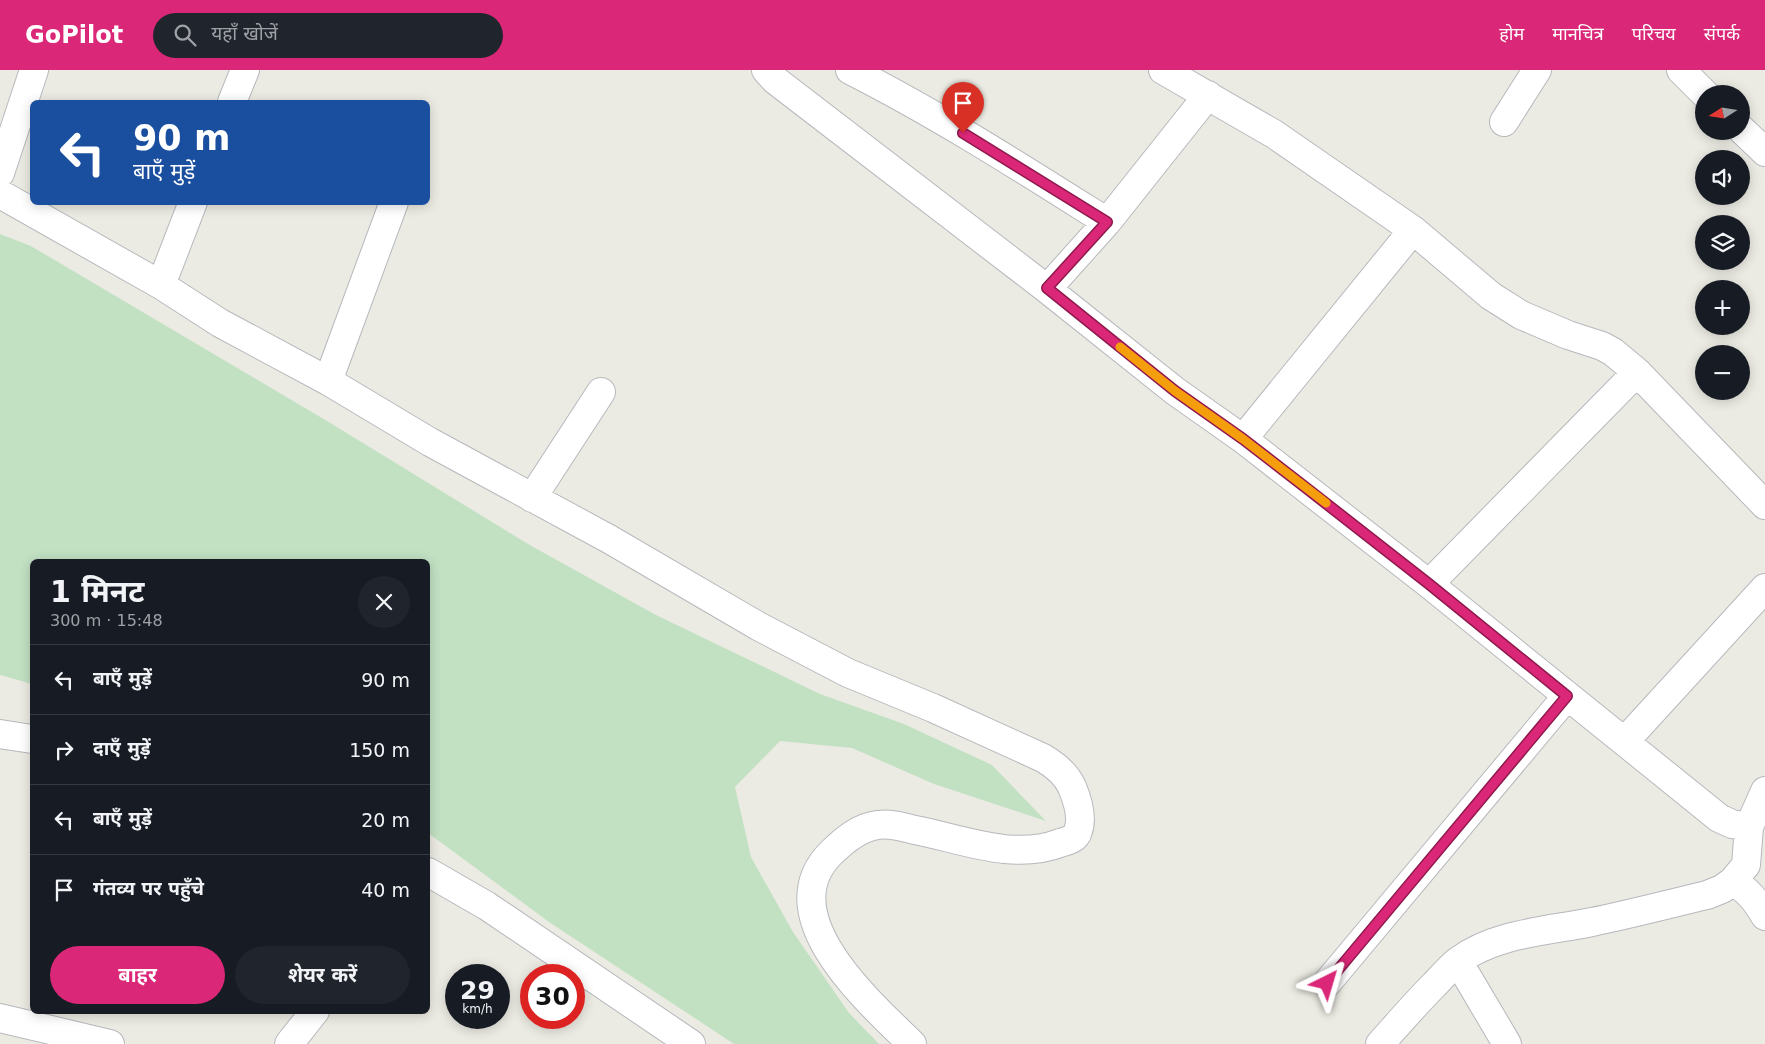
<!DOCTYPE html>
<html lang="hi">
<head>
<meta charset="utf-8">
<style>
	:root { --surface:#171b24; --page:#20242c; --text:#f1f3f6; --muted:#9ea1a6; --line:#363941; --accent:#db2777 }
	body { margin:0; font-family:"DejaVu Sans","Noto Sans Devanagari",sans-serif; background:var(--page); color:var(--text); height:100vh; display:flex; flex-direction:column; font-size:19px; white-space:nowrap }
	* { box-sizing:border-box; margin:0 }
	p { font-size:16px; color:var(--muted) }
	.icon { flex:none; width:28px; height:28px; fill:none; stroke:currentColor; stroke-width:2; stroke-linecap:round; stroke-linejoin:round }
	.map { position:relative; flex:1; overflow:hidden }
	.panel { position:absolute; left:30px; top:489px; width:400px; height:455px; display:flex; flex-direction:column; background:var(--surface); border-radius:8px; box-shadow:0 2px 12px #0003 }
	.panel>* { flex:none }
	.banner { position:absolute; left:30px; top:30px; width:400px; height:105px; border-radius:8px; box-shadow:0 2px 12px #0003; background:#1a4fa0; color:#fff; overflow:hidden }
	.needle { width:32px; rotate:258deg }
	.controls { position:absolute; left:1695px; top:15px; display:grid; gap:10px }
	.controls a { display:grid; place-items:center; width:55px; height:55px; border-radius:50%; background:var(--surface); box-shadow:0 2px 12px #0003; font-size:25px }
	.speed { position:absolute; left:445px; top:894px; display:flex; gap:10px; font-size:25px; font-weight:700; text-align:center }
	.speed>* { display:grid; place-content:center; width:65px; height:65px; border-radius:50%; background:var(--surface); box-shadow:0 2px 12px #0003; line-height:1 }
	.speed small { font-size:12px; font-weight:400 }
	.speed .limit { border:8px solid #d22; background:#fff; color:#111 }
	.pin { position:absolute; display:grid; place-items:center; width:42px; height:42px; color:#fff; margin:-51px -21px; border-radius:50% 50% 50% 0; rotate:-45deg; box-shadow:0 0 5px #0007 }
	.pin .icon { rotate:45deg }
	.me { position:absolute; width:55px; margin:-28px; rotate:40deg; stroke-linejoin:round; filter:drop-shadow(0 0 4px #0008) }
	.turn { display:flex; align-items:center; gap:18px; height:105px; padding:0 20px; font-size:22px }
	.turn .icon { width:65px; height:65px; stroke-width:2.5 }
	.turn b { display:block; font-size:35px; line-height:42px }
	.round { display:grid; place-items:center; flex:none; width:52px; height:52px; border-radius:26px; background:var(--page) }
	.head { display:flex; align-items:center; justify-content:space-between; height:85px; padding:0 20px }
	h1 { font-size:30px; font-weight:700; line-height:38px }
	.cta { display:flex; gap:10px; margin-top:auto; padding:10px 20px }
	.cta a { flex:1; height:58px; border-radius:30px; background:var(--accent); color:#fff; font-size:20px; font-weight:700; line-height:58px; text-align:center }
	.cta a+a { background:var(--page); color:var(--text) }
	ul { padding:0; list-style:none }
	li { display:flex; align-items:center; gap:15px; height:70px; padding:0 20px; border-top:1px solid var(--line) }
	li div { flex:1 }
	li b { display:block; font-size:19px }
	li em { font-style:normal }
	header { display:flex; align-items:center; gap:30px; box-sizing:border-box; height:70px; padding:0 25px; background:var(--accent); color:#fff }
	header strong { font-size:24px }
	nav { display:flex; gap:28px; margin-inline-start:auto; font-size:18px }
	.search { width:350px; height:45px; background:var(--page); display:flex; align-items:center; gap:12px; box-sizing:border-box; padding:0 18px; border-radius:28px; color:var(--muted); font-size:19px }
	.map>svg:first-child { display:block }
	.green { fill:#c2e1c3 }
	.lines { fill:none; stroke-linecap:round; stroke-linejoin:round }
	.minor-casing { stroke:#b6b8bc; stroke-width:30 }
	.minor { stroke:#fff; stroke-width:28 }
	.route-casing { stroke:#8e194d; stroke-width:12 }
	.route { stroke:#db2777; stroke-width:9 }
	.slow { stroke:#f59e0b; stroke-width:9 }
</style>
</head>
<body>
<header>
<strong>GoPilot</strong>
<div class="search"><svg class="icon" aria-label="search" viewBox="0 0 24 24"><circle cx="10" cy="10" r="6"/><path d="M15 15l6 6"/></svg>यहाँ खोजें</div>
<nav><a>होम</a><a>मानचित्र</a><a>परिचय</a><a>संपर्क</a></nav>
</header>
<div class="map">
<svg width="1765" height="974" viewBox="0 0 1765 974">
	<rect width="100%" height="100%" fill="#ecebe3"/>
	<path class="green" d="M0,164L31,176L327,351L528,474L656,545L820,624L904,654L992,695L1046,751L934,714L852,678L780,671L735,717L751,787L793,862L849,943L879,974H734L549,852L428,763V491H32V614L0,605Z"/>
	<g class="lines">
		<defs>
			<path id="minor" d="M766,0L775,10L1047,219L1175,321L1243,369L1429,514L1719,748L1732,754L1749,757
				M850,0C939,45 1023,99 1107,152
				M1163,0L1274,64L1413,160L1491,226L1521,245L1568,265L1602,276L1613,282L1637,302L1765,435
				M1681,0L1705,24
				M232,32L245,0
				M1504,52L1537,0
				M1741,59L1765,82
				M0,103L34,0
				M0,124L161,215L220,253L328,311L430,372L609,469L758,556L848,603L933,638L1043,688C1055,695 1066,704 1072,717C1077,729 1083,748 1078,761C1076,769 1067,771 1060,773C1013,791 962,769 915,760C903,757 890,753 878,755C859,757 843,771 830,784C770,846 870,933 912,974
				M161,215L193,132
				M1047,219L1107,152L1208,25
				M328,311L394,132
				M1243,369L1413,160
				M532,428L601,322
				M1429,514L1637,302
				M0,664L32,669
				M1625,671L1765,518
				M428,802L487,836L691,974
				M1733,811C1748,821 1756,830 1765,846
				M1458,891L1507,974
				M1327,913L1567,626
				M0,948L110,974
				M289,974L315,941
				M1380,974C1398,954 1415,934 1434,915C1442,907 1449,898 1458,891C1496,863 1548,861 1592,852C1631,844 1669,834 1707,825L1722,819L1733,811L1746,795L1749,757L1765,721"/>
		</defs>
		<use href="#minor" class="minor-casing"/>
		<use href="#minor" class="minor"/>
	</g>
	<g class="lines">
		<defs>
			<path id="route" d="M963,63L1107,152L1047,218L1175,321L1243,369L1305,417L1429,514L1567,626L1327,913"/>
		</defs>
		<use href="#route" class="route-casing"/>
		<use href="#route" class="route"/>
		<path class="slow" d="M1120,277L1175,321L1243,369L1326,433"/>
	</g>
</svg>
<div class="controls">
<a><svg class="needle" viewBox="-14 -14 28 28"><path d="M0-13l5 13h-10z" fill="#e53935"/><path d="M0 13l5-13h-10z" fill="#9ea1a6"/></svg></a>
<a><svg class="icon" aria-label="sound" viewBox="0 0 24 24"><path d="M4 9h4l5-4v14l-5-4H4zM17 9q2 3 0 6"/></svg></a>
<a><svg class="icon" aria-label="layers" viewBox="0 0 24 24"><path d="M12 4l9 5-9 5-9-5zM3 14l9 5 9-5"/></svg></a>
<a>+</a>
<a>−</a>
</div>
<div class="speed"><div>29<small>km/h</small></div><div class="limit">30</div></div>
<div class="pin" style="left:963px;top:63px;background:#d93025"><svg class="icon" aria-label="arrive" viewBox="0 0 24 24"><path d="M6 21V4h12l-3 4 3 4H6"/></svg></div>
<svg class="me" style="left:1327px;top:913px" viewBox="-20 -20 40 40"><path d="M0-17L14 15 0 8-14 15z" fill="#db2777" stroke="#fff" stroke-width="4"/></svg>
<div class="banner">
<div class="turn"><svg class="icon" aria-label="left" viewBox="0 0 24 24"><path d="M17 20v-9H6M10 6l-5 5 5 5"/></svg><div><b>90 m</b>बाएँ मुड़ें</div></div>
</div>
<section class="panel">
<div class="head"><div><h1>1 मिनट</h1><p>300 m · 15:48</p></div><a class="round"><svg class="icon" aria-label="close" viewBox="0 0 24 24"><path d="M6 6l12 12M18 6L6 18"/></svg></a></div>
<ul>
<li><svg class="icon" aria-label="left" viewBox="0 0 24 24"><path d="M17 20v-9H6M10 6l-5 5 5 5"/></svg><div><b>बाएँ मुड़ें</b></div><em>90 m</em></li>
<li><svg class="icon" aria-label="right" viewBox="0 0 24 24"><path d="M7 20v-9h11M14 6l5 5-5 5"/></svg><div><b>दाएँ मुड़ें</b></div><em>150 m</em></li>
<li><svg class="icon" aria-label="left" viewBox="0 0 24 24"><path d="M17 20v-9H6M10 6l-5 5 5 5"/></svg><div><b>बाएँ मुड़ें</b></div><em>20 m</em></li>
<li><svg class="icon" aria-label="arrive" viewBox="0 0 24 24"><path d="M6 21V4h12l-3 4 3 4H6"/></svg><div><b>गंतव्य पर पहुँचे</b></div><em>40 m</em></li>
</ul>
<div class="cta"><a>बाहर</a><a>शेयर करें</a></div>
</section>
</div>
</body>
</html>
